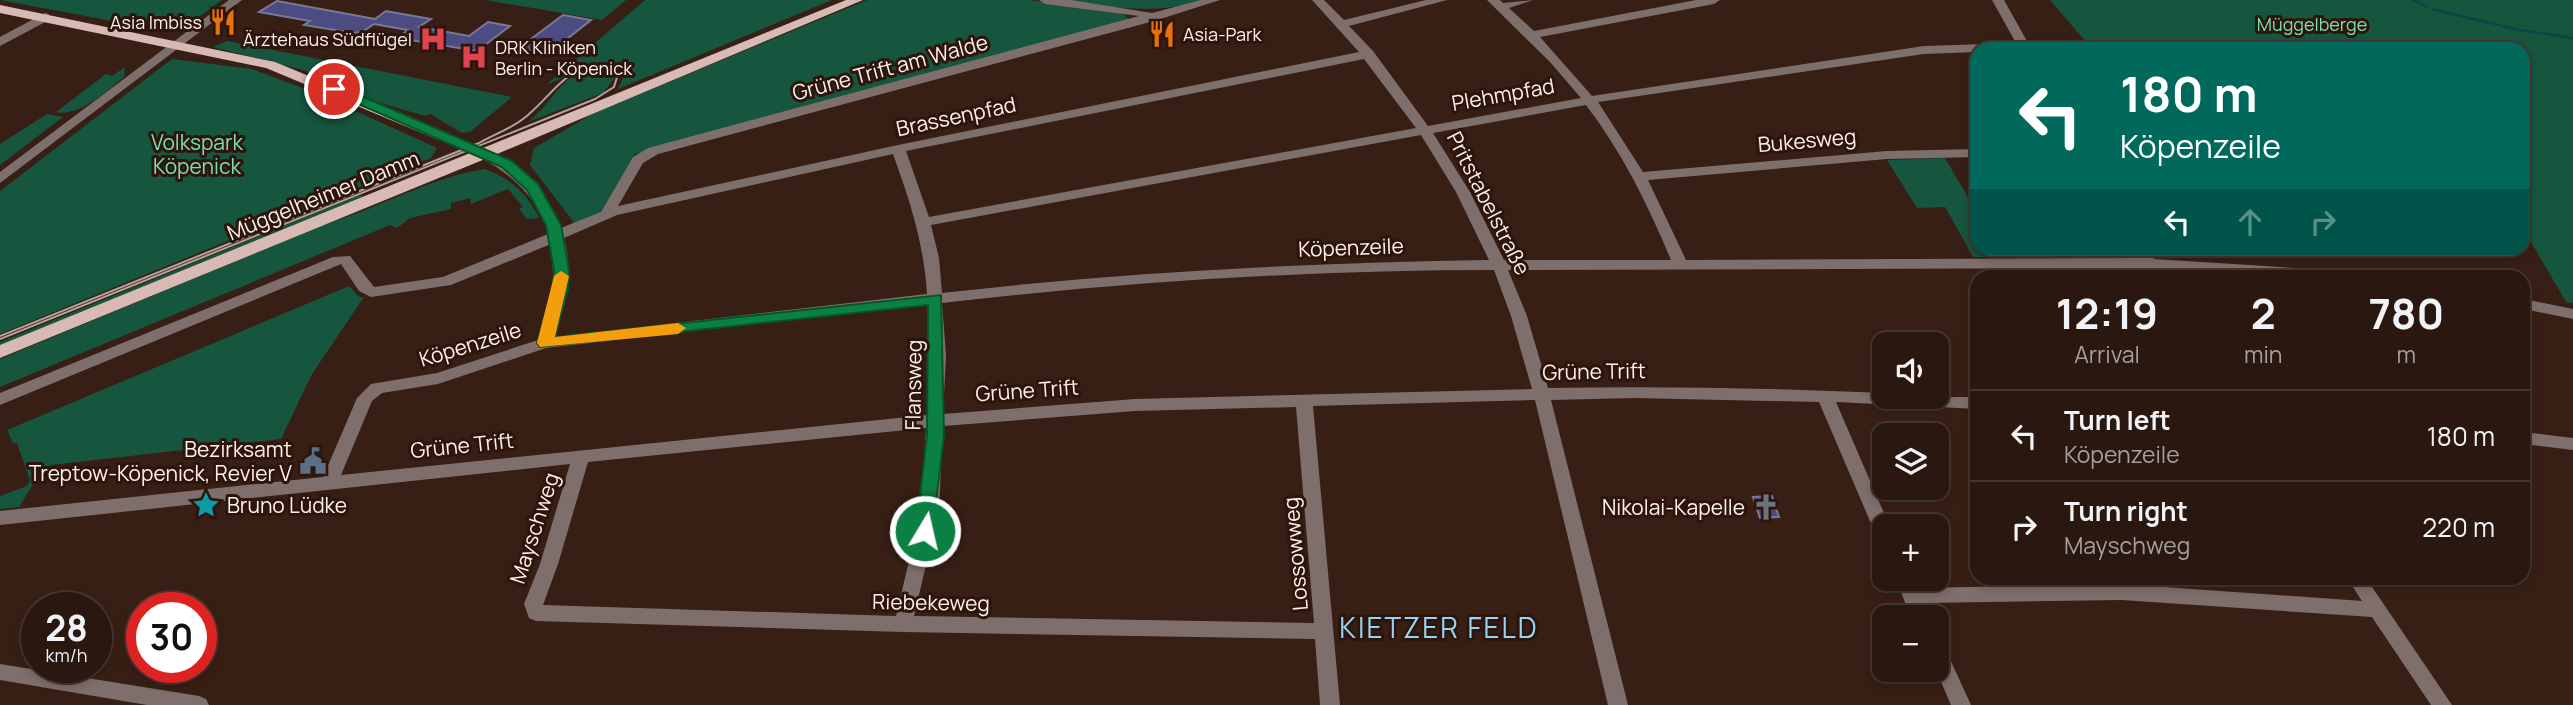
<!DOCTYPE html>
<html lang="en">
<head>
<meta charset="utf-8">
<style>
	:root { --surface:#2a1710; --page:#36241e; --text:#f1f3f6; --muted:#a59f9f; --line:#463630 }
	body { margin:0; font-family:Manrope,sans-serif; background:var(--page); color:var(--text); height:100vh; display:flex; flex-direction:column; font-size:26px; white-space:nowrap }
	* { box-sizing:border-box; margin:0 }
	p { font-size:23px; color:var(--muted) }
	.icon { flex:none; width:38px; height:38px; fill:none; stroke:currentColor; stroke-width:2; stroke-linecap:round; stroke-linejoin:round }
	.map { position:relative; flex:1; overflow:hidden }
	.drawer { position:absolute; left:1970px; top:270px; width:560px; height:315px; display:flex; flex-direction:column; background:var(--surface); border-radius:21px; box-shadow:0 4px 10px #0003,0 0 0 2px var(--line) }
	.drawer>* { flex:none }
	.hud { position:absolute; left:1970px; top:42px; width:560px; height:214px; border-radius:21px; box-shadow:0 4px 10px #0003,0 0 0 2px var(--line); background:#00695c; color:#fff; overflow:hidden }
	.fabs { position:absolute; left:1872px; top:332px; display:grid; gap:14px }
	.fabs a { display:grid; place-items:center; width:77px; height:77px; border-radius:14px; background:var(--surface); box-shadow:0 4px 10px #0003,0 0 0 2px var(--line); font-size:35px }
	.speed { position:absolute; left:21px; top:592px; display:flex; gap:14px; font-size:35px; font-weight:700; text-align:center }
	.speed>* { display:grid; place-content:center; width:91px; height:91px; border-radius:50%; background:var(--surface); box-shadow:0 4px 10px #0003,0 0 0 2px var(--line); line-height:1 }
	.speed small { font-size:18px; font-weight:400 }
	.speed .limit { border:10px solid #d22; background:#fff; color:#111 }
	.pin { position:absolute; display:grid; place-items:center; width:60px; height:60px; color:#fff; margin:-30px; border:4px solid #fff; border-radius:50%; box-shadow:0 2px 7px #0007 }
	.me { position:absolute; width:77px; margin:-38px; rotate:9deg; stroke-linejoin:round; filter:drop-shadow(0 0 5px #0008) }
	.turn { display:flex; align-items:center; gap:24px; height:147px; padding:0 35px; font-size:32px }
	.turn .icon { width:91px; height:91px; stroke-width:2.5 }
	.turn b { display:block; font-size:49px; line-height:60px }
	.lanes { display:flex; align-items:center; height:66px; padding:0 35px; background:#0003; justify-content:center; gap:35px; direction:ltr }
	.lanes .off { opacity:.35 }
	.eta { display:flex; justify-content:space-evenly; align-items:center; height:119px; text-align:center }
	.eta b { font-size:42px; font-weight:700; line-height:49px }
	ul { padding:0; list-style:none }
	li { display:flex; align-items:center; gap:21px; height:91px; padding:0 35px; border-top:2px solid var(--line) }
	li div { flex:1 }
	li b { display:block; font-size:26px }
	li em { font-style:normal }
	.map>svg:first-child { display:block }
	.green { fill:#16553e }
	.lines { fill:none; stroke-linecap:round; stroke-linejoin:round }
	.stream { stroke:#11444a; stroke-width:2.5 }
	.building { fill:#4d4c82; stroke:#787996; stroke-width:2 }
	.minor { fill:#7f6f6c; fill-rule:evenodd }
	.major { fill:#d8b9b3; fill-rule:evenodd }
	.tram { stroke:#b3a39d; stroke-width:2 }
	.route { fill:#0b8043; stroke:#07532c; stroke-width:2 }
	.slow { fill:#f59e0b }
	.labels { text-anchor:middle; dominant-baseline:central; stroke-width:6; stroke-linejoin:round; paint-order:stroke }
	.far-poi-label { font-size:18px; fill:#fcf1ed; stroke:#2e150b; text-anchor:end }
	.far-park-label { font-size:18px; fill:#77e1b5; stroke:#2e150b }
	.street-label { font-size:21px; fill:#fcf1ed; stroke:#2e150b }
	.park-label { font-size:21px; fill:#77e1b5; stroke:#2e150b }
	.poi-label { font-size:21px; fill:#fcf1ed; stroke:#2e150b; text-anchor:end }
	.near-quarter-label { font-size:28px; letter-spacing:2px; fill:#94d4f5; stroke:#2e150b }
</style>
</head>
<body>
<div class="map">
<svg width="2573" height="705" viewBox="0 0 2573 705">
	<rect width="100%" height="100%" fill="#381f15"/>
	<path class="green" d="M0,0H222L185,27L171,32Z
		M486,0H626L602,20Z
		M645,0H832L618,89L624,76L619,69C583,57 575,76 547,84Z
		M867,0H1029L1120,12L1133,22L635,154L599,215L575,224L530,165L534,148L594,113Z
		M1059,0H1207C1155,15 1112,8 1059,0Z
		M2050,0H2573V303L2566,302L2524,230V49H2092Z
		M227,41L512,97L470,132L462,133L430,114L425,116L364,98L306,71L213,47Z
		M172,59L252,69L316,93L437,148L431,158L0,334V191Z
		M125,67L124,77C106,91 80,117 56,112L106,74L112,76Z
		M602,69L616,76L603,93L528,122C556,101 561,68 602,69Z
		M47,114L63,117L0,165V144Z
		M1945,158L1977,213L1978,248L1998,249L2003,257H1973L1945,207L1917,208L1887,160Z
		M485,169C511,179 527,193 539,218L527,219L519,209L523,207L508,189L471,204L470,198L451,203V209L410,218L397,228L390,225L0,387V359L323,225C378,209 430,177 485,169Z
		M360,195L364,198L0,348V342Z
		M349,286L359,297H364L312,374L281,439L51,465L42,470L19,507L0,509V496L27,486L30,480L17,443H13L7,430Z"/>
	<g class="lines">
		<path class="stream" d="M2413,0L2428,7
			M2432,9L2515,29L2573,38"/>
	</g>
	<path class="building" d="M277,1L375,19L386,11L431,19L419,27L469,36L488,22L510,26L477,51L398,38L408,30L374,24L362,32L353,33L304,25L310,21L259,12Z
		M563,15L591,20L548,54L519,48Z
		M1772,496L1779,517L1760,518L1753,497Z"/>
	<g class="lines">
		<path class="minor" d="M229,0H242L0,183V172Z
			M1039,0H1071L1152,13L1201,0H1220L1154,21L658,154L643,163L618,206L898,145L1359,52L1312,0H1324L1344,20L1426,0H1447L1349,26L1373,51L1428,126L1581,98L1550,62L1487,0H1500L1503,3L1533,0L1509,8L1534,31L1696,0H1720L1714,4L1540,37L1592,96L1924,46L2016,43L1992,0H2004L2028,43L2093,40L2099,44L2093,48L1978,49V52L1924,54L1598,102L1643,172L1887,151L1978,149V157L1887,159L1648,180L1686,260L2139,258L2133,248H2148L2154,259L2342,271L2349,276H2277L2160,269L2164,276H2150L2145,268L1508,270L1527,316L1548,388C1661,386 1773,388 1885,393V397H1978V409L1836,402L1890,527H1885V542L1879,540L1876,535L1819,402L1634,398L1551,400L1628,705H1608L1535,400L1313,406L1340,705H1320L1315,639L903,632L536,621L529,618L524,604L540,564L570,464L0,525V511L323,477L357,398L371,384L437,373L538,340L554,286L551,244L451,285L371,297L359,291L341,264L0,405V393L333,257L350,256L374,287L443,277L548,234C538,197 512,175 480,157L478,154L480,151C510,146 552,204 561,228L601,212L633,157L648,148L1139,16L1045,4ZM1364,59L1416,128L929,217L906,151ZM1586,105C1622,152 1648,205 1671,260H1504L1470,192L1433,133ZM1421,135L1456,192L1489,260C1306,263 1124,272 942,293L939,258L931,225ZM893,154C910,201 924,244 927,294L555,337C565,303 574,273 564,238L617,215ZM1494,270L1511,316L1532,389L1135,399L943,414L946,356L942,303C1125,282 1310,270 1494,270ZM927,304L930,356L927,415L341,475L372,401L382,393L438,384L546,348ZM1296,407L1314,623L914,616L939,510L943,426L1135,411ZM926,428L921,510L896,616L543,605L558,564L588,462Z
			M45,13L49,14V20L0,46V37Z
			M2524,299L2573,309V319L2524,309Z
			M2524,432L2573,438V450L2524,444Z
			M2347,578H2366L2452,705H2431L2372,617L2122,600L1924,603L1930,618H1911L1896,579H1914L1918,588L2122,584L2362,601Z
			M1937,644L1944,646L1971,705H1951L1936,670Z
			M0,664L199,696L206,699L209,705H147L0,680Z"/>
		<path class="major" d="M846,0H863L490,157L0,358V345L470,153L266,68L0,13V5L275,62L483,148Z"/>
		<path class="tram" d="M0,336L479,143C493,135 510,129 523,119C554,96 573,50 618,74L614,87L595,99L0,339"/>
	</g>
	<path class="route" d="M329,86H338L512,161L538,184L561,225L569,270L568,289L555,337L941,295L944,435L932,536H919L916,531L927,435L928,305L540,347L537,343L553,289L554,270L546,225L527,190L502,167L329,91Z"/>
	<path class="slow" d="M561,271L569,276L555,337L678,323L686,328L678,334L540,347L537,343L554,276Z"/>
	<defs>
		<symbol id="restaurant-bare" viewBox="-9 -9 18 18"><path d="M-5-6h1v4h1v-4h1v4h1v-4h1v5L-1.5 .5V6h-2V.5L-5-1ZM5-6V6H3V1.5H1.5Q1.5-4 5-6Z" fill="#e8710a" stroke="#2e150b" stroke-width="2.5" paint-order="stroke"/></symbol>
		<symbol id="hospital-bare" viewBox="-9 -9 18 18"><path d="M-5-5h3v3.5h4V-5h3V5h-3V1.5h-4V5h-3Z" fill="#e0444e" stroke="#2e150b" stroke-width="2.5" paint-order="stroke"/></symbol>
		<symbol id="civic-bare" viewBox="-9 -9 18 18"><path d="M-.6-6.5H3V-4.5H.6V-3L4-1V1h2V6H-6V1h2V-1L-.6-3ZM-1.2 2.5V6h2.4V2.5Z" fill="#5c6f8a" stroke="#2e150b" stroke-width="2.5" paint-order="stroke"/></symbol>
		<symbol id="sight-bare" viewBox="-9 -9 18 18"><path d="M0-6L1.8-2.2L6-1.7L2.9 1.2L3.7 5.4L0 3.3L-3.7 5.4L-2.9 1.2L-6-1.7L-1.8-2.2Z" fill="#0f9aa8" stroke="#2e150b" stroke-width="2.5" paint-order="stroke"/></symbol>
		<symbol id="church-bare" viewBox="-9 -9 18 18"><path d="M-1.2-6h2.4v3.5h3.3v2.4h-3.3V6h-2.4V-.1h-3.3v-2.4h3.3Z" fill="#6b7280" stroke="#2e150b" stroke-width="2.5" paint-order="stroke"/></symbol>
	</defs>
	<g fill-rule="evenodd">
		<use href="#restaurant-bare" x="204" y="3" width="38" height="38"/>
		<use href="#restaurant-bare" x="1143" y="15" width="38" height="38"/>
		<use href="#hospital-bare" x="414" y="20" width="38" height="38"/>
		<use href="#hospital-bare" x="455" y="38" width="38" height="38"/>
		<use href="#civic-bare" x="294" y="442" width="38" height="38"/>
		<use href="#sight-bare" x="187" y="486" width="38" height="38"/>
		<use href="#church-bare" x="1747" y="488" width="38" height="38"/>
	</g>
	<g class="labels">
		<g class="far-poi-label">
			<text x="202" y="22">Asia Imbiss</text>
			<text x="1183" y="34" text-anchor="start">Asia-Park</text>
			<text x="412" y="39">Ärztehaus Südflügel</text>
			<text x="495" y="47" text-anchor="start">DRK Kliniken<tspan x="495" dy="21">Berlin - Köpenick</tspan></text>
		</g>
		<g class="far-park-label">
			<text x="2312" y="24">Müggelberge</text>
		</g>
		<g class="street-label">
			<text transform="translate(890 67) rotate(-15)">Grüne Trift am Walde</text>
			<text transform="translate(1503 94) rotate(-10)">Plehmpfad</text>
			<text transform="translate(956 116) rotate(-12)">Brassenpfad</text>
			<text transform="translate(1807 140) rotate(-5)">Bukesweg</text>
			<text transform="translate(323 195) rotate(-22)">Müggelheimer Damm</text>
			<text transform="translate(1489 203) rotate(63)">Pritstabelstraße</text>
			<text transform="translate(1351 247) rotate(-2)">Köpenzeile</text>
			<text transform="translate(470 344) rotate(-17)">Köpenzeile</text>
			<text transform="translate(1594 371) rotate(-1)">Grüne Trift</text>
			<text transform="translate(913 385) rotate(-89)">Flansweg</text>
			<text transform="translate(1027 390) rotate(-4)">Grüne Trift</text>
			<text transform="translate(462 445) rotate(-6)">Grüne Trift</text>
			<text transform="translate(534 528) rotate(-72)">Mayschweg</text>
			<text transform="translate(1295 554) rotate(-95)">Lossowweg</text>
			<text transform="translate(931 602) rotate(1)">Riebekeweg</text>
		</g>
		<g class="park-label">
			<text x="197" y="142">Volkspark<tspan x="197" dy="24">Köpenick</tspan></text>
		</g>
		<g class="poi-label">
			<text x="292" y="449">Bezirksamt<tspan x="292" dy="24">Treptow-Köpenick, Revier V</tspan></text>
			<text x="227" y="505" text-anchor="start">Bruno Lüdke</text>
			<text x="1745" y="507">Nikolai-Kapelle</text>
		</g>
		<g class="near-quarter-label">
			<text x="1439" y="627">KIETZER FELD</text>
		</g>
	</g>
</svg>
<div class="fabs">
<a><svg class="icon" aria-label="sound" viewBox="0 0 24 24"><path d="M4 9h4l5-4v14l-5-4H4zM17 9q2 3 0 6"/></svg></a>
<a><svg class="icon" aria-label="layers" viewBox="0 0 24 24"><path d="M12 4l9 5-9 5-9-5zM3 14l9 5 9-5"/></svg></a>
<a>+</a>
<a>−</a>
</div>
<div class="speed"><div>28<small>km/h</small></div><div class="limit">30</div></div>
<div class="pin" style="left:334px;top:89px;background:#d93025"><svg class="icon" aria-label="arrive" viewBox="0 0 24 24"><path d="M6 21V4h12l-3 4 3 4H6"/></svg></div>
<svg class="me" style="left:925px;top:531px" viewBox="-20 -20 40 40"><circle r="17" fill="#0b8043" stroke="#fff" stroke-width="3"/><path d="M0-11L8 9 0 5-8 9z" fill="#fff"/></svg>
<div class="hud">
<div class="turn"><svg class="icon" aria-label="left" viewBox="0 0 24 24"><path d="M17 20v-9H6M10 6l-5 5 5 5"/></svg><div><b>180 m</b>Köpenzeile</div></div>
<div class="lanes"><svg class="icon" aria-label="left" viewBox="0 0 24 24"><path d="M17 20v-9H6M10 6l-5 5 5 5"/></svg><svg class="icon off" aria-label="ahead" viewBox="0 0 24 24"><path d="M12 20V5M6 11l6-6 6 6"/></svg><svg class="icon off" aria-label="right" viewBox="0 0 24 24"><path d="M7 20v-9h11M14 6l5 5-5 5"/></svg></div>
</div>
<section class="drawer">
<div class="eta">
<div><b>12:19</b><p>Arrival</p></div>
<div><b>2</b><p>min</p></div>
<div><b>780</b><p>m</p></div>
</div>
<ul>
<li><svg class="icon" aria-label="left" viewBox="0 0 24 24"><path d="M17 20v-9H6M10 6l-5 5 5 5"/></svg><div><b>Turn left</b><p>Köpenzeile</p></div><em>180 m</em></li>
<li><svg class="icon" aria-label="right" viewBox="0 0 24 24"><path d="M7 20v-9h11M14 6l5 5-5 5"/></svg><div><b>Turn right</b><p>Mayschweg</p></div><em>220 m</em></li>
</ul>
</section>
</div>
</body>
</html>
